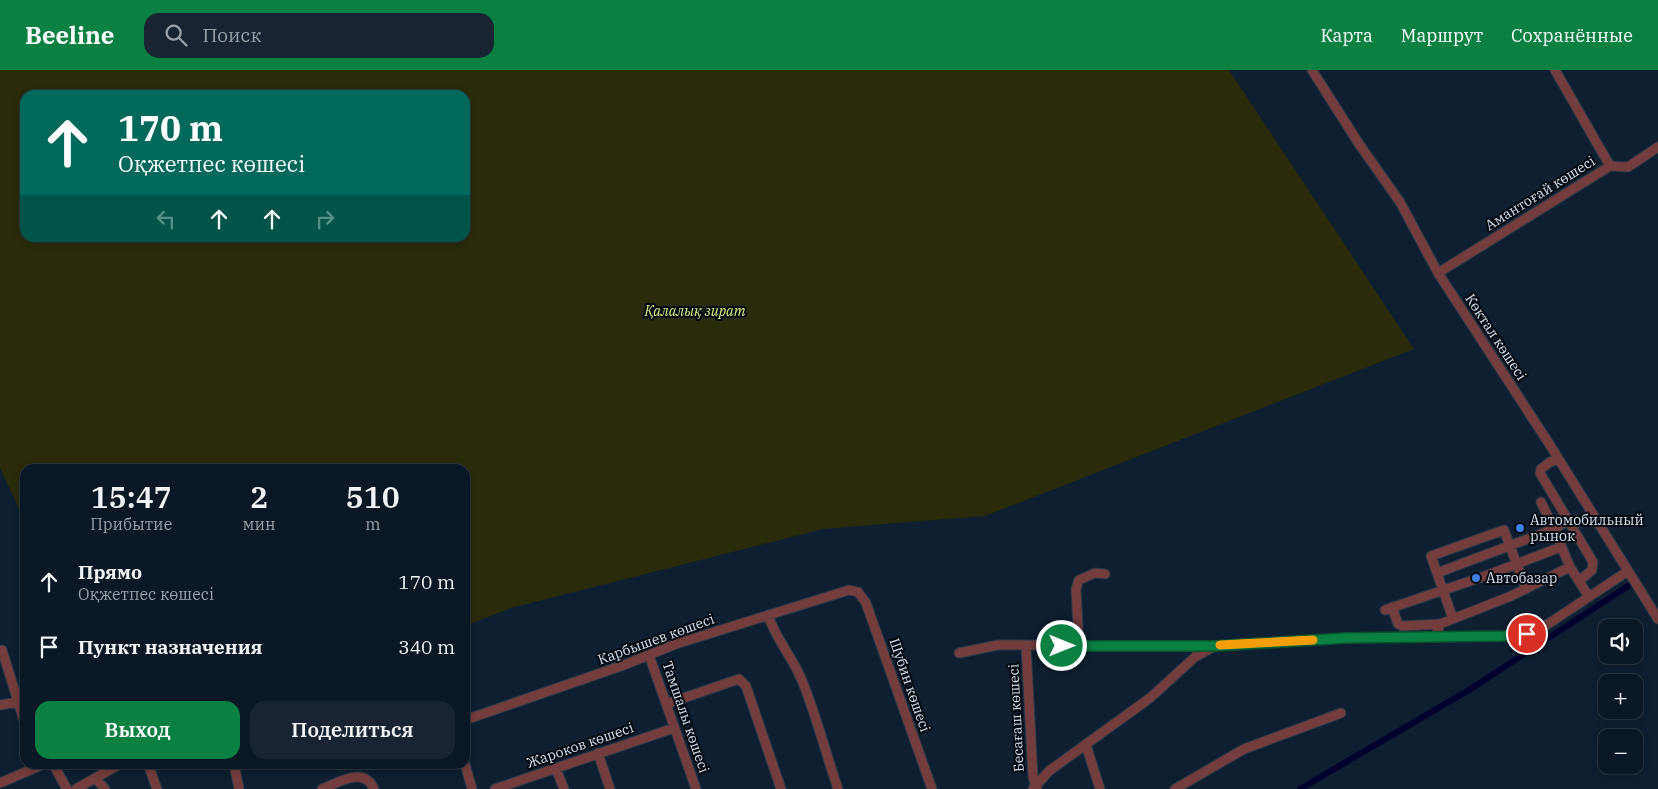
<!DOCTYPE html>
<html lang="ru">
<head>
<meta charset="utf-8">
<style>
	:root { --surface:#0a1724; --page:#182431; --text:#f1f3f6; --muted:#999fa6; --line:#2a3641; --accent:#0b8043 }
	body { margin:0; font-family:"IBM Plex Serif",serif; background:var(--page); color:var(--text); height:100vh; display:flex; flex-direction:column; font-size:19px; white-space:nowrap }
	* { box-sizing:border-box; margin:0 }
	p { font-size:16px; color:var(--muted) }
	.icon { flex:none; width:28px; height:28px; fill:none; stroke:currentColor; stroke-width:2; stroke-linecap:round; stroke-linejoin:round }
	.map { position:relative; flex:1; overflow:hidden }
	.details { position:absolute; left:20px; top:394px; width:450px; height:305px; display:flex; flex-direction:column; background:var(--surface); border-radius:15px; box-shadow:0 2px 8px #0003,0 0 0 1px var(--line) }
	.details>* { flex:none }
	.hud { position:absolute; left:20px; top:20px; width:450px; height:152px; border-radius:15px; box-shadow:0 2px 8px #0003,0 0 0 1px var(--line); background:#00695c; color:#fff; overflow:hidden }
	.buttons { position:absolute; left:1598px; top:549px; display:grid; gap:10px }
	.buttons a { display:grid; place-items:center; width:45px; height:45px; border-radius:10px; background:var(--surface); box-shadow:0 2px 8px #0003,0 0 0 1px var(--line); font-size:25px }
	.pin { position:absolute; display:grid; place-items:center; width:42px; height:42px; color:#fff; margin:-21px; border:2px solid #fff; border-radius:50%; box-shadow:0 1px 5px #0007 }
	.me { position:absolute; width:55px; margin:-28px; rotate:90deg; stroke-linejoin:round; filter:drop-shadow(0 0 4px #0008) }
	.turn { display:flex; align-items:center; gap:18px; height:105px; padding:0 15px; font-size:22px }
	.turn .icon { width:65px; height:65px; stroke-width:2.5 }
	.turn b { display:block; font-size:35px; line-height:42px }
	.lanes { display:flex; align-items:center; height:48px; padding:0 15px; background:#0003; justify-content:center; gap:25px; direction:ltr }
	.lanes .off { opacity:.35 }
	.eta { display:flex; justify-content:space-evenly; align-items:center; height:85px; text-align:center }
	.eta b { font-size:30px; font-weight:600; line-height:35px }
	.button { display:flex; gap:10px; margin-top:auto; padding:10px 15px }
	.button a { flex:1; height:58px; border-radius:15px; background:var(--accent); color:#fff; font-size:20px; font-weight:600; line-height:58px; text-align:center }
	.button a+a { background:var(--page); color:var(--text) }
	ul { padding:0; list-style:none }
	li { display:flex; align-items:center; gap:15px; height:65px; padding:0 15px }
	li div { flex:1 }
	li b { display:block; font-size:19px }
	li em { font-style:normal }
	header { display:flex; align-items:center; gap:30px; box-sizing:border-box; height:70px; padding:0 25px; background:var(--accent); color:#fff }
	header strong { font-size:24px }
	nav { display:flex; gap:28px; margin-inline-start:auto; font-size:18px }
	.search { width:350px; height:45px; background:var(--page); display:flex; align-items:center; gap:12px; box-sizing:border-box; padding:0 18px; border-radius:15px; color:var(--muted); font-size:19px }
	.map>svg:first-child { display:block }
	.green { fill:#292b0a; fill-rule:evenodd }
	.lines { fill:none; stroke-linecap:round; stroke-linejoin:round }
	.canal { stroke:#000030; stroke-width:6 }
	.minor-casing { stroke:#293a4a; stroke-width:11 }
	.minor { stroke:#723d3c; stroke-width:9 }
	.route-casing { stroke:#07532c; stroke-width:12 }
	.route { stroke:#0b8043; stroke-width:9 }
	.slow { stroke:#f59e0b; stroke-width:9 }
	.shop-dot { fill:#3f7fe0; stroke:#030910; stroke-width:2 }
	.labels { text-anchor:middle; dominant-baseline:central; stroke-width:4; stroke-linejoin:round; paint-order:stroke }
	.street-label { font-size:14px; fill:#d4e0ec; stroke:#030910 }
	.park-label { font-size:14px; font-style:italic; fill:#e4ee7f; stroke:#030910 }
	.poi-label { font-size:14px; fill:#d4e0ec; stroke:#030910; text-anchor:start }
</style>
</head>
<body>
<header>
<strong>Beeline</strong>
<div class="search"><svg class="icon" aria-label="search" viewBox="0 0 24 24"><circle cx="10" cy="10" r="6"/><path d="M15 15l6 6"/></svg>Поиск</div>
<nav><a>Карта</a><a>Маршрут</a><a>Сохранённые</a></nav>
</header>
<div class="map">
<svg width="1658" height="719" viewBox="0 0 1658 719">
	<rect width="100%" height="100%" fill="#0d1f30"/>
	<path class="green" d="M0,0H1229L1414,279L985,446L823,459L511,538L465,556V399H25V452L0,398ZM25,25H465V168H25Z"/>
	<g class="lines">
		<path class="canal" d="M1300,719L1469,620L1628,516"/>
		<defs>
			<path id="minor" d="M1312,0L1359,74L1400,132L1438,203L1548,372L1658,549
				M1555,0L1610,96
				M1438,203L1610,96L1628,97L1658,77
				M1568,450L1593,492L1592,500L1579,511
				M1570,497L1589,527
				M1437,503L1554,459L1541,432
				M1392,537L1398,554L1402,556L1440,554
				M1385,540L1485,506L1561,477
				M768,545C776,570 794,589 803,613C817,648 826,684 838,719
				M1453,549L1431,486L1504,460L1526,519
				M1436,566L1440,554L1511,526L1570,497L1554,459L1568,450L1540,403L1541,399L1550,392L1558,389
				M1026,576L1033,707L1037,719
				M1079,576L1076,519L1079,510L1095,503L1105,504
				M2,580L25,654
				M959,583L998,575L1215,576
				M649,585L696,719
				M666,634L739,609L746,616L781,719
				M0,635L18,632
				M465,650L624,595L676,574L849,520L858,522L866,533L932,719
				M1086,675L1100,719
				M598,683L610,719
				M53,694L67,719
				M148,694L157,719
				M234,694L239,719
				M465,694L472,719
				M556,699L564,719
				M95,708L105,719
				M0,713L44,694
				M76,719L120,694
				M322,719C340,712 364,696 374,719
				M495,719L674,658
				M1033,719L1049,701L1150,628L1195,587L1215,576L1346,568L1504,566L1527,564L1548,554L1628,501
				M1175,719L1244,679L1341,643"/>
		</defs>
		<use href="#minor" class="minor-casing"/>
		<use href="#minor" class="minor"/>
	</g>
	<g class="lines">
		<defs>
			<path id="route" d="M1062,576H1215L1346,568L1504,566L1527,564"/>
		</defs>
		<use href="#route" class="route-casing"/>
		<use href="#route" class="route"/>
		<path class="slow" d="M1220,575L1313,570"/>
	</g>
	<g class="shop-dot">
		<circle cx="1520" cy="458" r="5"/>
		<circle cx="1476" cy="508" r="5"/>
	</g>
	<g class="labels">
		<g class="street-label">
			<text transform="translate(1540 123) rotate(-32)">Амантоғай көшесі</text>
			<text transform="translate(1496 267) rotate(57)">Көктал көшесі</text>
			<text transform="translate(656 569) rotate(-20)">Карбышев көшесі</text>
			<text transform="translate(910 615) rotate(71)">Шубин көшесі</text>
			<text transform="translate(686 647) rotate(71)">Тамшалы көшесі</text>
			<text transform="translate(1016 648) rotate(-93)">Бесағаш көшесі</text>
			<text transform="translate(580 675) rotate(-19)">Жароков көшесі</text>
		</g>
		<g class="park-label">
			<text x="695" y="241">Қалалық зират</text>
		</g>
		<g class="poi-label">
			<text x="1530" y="450">Автомобильный<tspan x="1530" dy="16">рынок</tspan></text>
			<text x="1486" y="508">Автобазар</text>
		</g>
	</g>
</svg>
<div class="buttons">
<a><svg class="icon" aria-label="sound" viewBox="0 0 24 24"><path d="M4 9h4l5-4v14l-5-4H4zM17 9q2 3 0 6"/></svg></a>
<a>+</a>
<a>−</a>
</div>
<div class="pin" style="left:1527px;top:564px;background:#d93025"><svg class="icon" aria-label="arrive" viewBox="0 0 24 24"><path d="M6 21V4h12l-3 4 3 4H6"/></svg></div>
<svg class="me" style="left:1062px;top:576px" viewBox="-20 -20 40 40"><circle r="17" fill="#0b8043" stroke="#fff" stroke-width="3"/><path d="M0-11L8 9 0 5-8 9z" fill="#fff"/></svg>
<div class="hud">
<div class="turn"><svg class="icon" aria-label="ahead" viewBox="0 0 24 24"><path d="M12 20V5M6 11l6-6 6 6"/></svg><div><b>170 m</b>Оқжетпес көшесі</div></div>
<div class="lanes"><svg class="icon off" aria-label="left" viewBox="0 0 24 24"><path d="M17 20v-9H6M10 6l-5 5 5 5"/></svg><svg class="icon" aria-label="ahead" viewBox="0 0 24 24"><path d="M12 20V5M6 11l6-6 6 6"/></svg><svg class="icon" aria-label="ahead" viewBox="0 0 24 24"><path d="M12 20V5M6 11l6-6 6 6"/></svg><svg class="icon off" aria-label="right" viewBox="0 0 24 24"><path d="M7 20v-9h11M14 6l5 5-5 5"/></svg></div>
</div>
<section class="details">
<div class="eta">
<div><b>15:47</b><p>Прибытие</p></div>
<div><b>2</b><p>мин</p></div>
<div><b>510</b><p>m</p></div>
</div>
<ul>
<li><svg class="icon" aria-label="ahead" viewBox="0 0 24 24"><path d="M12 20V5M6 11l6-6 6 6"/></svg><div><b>Прямо</b><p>Оқжетпес көшесі</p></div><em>170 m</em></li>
<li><svg class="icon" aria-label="arrive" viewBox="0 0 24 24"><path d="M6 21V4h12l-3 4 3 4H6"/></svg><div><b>Пункт назначения</b></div><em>340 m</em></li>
</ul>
<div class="button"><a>Выход</a><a>Поделиться</a></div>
</section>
</div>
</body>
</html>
